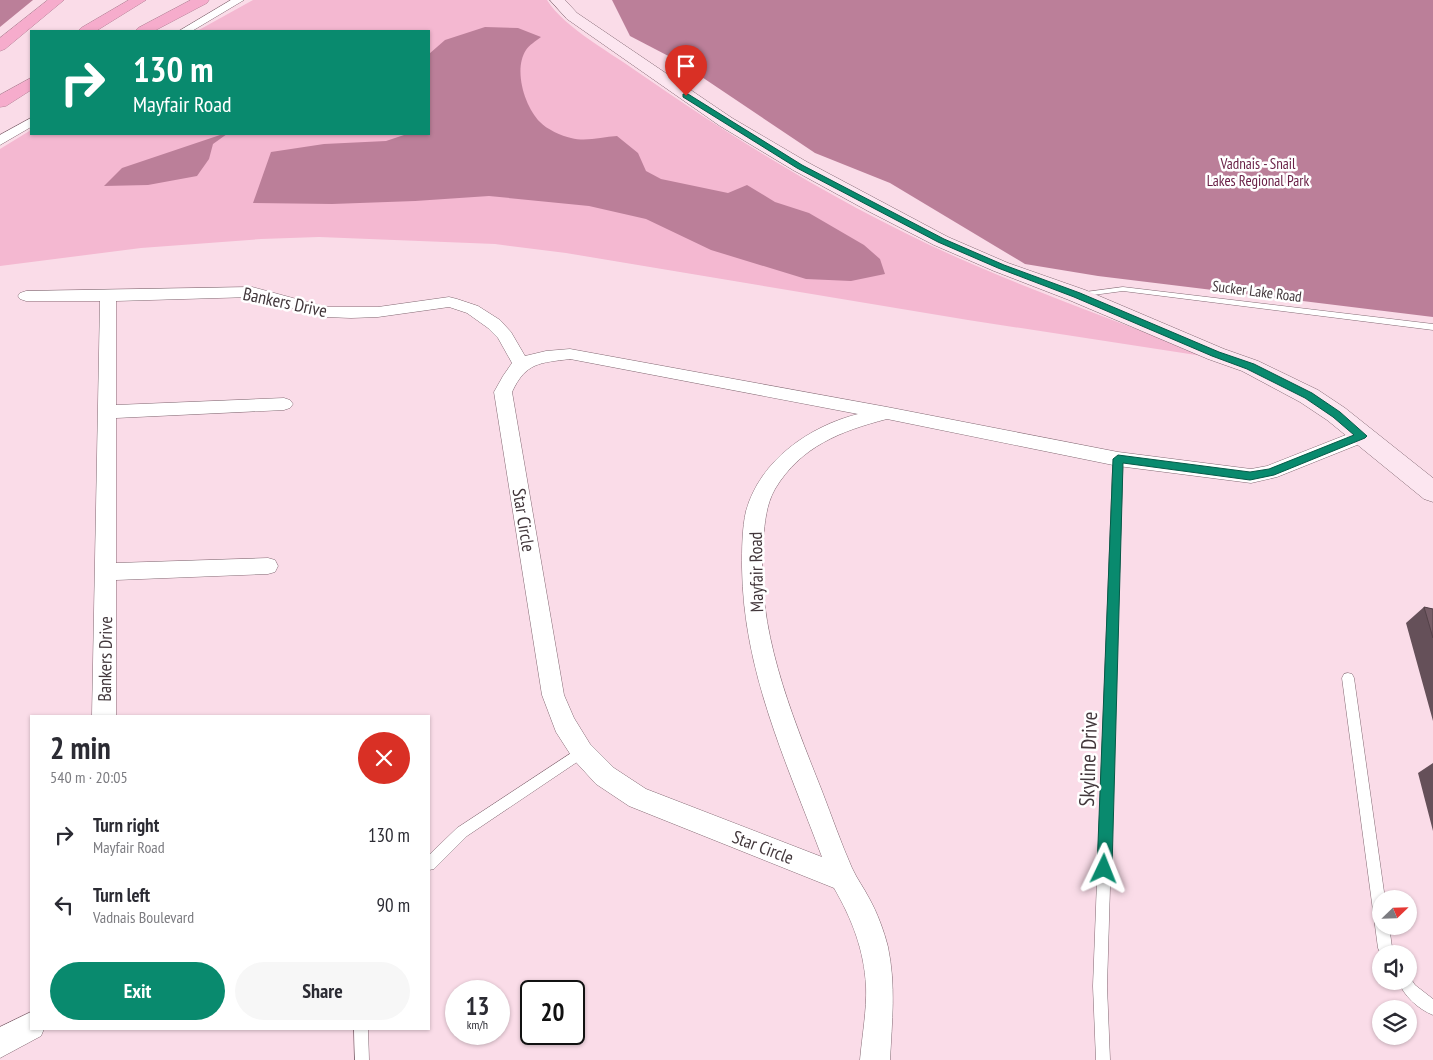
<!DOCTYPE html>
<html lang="en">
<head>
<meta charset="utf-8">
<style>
	:root { --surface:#fff; --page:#f7f7f7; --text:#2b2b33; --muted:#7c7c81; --accent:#098a6e }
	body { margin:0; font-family:"PT Sans Narrow",sans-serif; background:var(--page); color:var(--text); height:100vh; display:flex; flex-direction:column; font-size:19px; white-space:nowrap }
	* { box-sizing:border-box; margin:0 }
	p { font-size:16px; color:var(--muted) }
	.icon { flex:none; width:28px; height:28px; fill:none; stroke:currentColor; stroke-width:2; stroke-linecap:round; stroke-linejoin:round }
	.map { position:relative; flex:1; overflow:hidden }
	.drawer { position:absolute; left:30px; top:715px; width:400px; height:315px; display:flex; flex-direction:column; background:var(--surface); border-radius:0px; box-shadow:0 1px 4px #0004 }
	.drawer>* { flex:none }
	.banner { position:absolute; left:30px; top:30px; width:400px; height:105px; border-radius:0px; box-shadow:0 1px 4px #0004; background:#098a6e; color:#fff; overflow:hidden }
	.needle { width:32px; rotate:67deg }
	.fabs { position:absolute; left:1372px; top:890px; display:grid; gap:10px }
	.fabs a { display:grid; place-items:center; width:45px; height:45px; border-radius:50%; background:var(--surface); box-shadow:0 1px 4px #0004; font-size:25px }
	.speed { position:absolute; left:445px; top:980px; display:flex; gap:10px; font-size:25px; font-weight:700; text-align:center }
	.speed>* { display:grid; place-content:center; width:65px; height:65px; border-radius:50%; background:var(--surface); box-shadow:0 1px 4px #0004; line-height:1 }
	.speed small { font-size:12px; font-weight:400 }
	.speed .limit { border:2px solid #111; border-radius:8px; background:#fff; color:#111 }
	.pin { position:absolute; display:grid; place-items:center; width:42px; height:42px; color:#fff; margin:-51px -21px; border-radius:50% 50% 50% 0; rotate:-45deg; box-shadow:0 0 5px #0007 }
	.pin .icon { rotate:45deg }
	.me { position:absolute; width:55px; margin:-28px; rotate:2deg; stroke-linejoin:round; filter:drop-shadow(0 0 4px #0008) }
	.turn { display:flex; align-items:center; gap:18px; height:105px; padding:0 20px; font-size:22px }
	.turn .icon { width:65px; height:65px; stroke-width:2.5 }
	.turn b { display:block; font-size:35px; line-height:42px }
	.round { display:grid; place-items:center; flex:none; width:52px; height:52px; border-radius:26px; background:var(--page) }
	.summary { display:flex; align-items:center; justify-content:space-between; height:85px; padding:0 20px }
	h1 { font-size:30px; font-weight:600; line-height:38px }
	.action { display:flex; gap:10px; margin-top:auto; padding:10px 20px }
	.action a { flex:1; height:58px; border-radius:30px; background:var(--accent); color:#fff; font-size:20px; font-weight:600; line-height:58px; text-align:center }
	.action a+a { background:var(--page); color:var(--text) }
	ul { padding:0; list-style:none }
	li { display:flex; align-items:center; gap:15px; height:70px; padding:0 20px }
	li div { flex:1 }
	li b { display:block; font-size:19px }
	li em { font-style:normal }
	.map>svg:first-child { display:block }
	.green { fill:#f4b8d1 }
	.water { fill:#bb7f99 }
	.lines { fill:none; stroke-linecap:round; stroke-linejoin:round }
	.lane-casing { stroke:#836973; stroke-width:1 }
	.street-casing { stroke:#836973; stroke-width:1 }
	.secondary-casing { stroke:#836973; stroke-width:1 }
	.highway-casing { stroke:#b78399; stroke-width:1 }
	.lane { fill:#fff; fill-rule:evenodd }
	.street { fill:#fff; fill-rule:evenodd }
	.secondary { fill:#fce6f0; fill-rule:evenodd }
	.highway { fill:#f6accc; fill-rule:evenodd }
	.wall { fill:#655059 }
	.building { fill:#765d67; stroke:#534148 }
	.route { fill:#098a6e; stroke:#065a48 }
	.labels { text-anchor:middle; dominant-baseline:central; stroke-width:5; stroke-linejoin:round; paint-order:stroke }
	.far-park-label { font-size:15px; fill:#681f45; stroke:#fff }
	.far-street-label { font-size:15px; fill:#42373b; stroke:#fff }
	.street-label { font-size:18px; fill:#42373b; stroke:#fff }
	.near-street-label { font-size:21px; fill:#42373b; stroke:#fff }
</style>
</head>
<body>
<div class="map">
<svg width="1433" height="1060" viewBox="0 0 1433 1060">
	<rect width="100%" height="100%" fill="#fadce8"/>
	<path class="green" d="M253,0H547C564,28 615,55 642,75C746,147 856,214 972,264C1050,298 1130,326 1209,357L968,320L566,253L495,244L319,237L261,239L141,248L0,266V149L31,130V134H429V31H197Z"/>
	<path class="water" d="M0,0H33L0,27Z
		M612,0H1433V317L1098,276L1025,264L890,183L815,153L678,61L630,36Z
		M485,27L518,28L541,37C536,41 529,45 526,50C513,70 525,107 540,122C546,129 562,136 571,138C586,142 602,137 617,136L638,153L646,171L661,179L728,193L747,185L775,202L809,213L864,245L880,259L885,274L851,281L806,279L711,250L646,219L589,206L489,196L415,201L332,204L253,203L271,152L324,144L386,141L407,134H429V54L445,40Z
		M223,134H227L213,144L209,159L197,176L148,185L104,186L122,168Z"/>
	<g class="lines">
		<defs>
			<path id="lane" d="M1123,287L1433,324V330L1123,291L1078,297L1074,295L1078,293Z
				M1118,456L1123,459L1107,986L1110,1060H1096L1093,986L1113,459Z
				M1348,673L1352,674L1354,678L1385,899H1381V926H1389L1392,947L1395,954H1381V955L1378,948L1342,678L1344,674Z
				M582,746L586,748L588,752L586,756L467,836L434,869L429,870V855L457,828Z
				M1409,976L1415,985L1433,999V1015C1418,1009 1404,996 1398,981H1409Z
				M354,1029H368L369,1060H355Z"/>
			<path id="street" d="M231,0H244L192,31H179Z
				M31,118V127L0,145V135Z
				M252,287L326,307H378L449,297L457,299L478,306L500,320L511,332L525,356L546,351L570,349L887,407L1118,452L1251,469L1267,466L1361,429L1367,431L1370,436L1367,441L1277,477L1251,483L1118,466L887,419C841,431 801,446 775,489C766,505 765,522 763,540C756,629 790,710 822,791C832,817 841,843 852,868C857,879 864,888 869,898C877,912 884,931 888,947C896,985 892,1022 890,1060H860C862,1036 867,1010 866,986C864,950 852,919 834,888L629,806L596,784L574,760L556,732L542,695L494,392L503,376L512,363L498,338L488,328L467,313L449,307L378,317L351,318L326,317L252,297L116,301V405L284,398L290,400L293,404L290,408L284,410L116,418V563L268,558L275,560L278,566L275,572L268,574L116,580V716H92L100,301H26L20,299L18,296L20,293L26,291ZM570,359L858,414C810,426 760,460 746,511C742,528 742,550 742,567C743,671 786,761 822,857L646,789L614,768L590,744L574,718L564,695L512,392C526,362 540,363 570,359Z
				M31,1012V1029H44L41,1036L0,1058V1027Z"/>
			<path id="secondary" d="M550,0H565L577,13L732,118L807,162L948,237L1008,263L1085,290L1224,349L1258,361L1318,390L1345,408L1433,478V502L1424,499L1327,420L1300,402L1242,371L1208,359L1069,300L994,271L934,245L868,211L793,170L720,126L567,19Z"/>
			<path id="highway" d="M48,0H64L5,49L0,51V38Z
				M129,0H146L96,31H78L81,28Z
				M191,0H209L207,3L154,31H135L138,28Z
				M31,78V90L6,106L0,107V95Z"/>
		</defs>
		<use href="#lane" class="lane-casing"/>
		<use href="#street" class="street-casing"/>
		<use href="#secondary" class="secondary-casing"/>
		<use href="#highway" class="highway-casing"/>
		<use href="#lane" class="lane"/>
		<use href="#street" class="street"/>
		<use href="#secondary" class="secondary"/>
		<use href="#highway" class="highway"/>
	</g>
	<path class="wall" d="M1424,607L1433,609V721L1406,623Z
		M1433,763V831L1418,773Z"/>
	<path class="building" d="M1424,607L1433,609V638Z"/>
	<path class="route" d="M683,94H688L802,165L944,239L1004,265L1080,293L1219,352L1254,364L1312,393L1340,412L1367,436L1365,438L1274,475L1250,480L1123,463L1112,869L1110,874L1104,876L1099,874L1097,869L1113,459L1118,455L1250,472L1269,469L1354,435L1333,417L1305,398L1247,369L1212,356L1074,297L998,268L938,242L797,168L683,97Z"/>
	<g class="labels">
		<g class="far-park-label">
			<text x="1258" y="163">Vadnais - Snail<tspan x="1258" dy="17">Lakes Regional Park</tspan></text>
		</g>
		<g class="far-street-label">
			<text transform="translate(1257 291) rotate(7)">Sucker Lake Road</text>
		</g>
		<g class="street-label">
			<text transform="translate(285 302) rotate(12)">Bankers Drive</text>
			<text transform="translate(524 520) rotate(81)">Star Circle</text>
			<text transform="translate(756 572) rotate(-91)">Mayfair Road</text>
			<text transform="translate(105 659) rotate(-89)">Bankers Drive</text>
			<text transform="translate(763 847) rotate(21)">Star Circle</text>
		</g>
		<g class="near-street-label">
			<text transform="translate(1088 759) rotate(-88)">Skyline Drive</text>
		</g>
	</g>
</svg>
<div class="fabs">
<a><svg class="needle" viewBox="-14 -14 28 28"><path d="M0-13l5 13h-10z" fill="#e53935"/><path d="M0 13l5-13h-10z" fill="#7c7c81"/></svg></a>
<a><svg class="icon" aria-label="sound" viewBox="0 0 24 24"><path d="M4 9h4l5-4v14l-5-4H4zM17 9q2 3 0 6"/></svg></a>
<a><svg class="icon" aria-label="layers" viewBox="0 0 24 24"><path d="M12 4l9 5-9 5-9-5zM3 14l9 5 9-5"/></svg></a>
</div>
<div class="speed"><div>13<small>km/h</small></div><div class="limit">20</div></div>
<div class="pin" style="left:686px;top:96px;background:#d93025"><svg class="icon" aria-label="arrive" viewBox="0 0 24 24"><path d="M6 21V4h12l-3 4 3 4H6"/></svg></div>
<svg class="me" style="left:1104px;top:869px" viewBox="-20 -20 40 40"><path d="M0-17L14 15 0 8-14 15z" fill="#098a6e" stroke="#fff" stroke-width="4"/></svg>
<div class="banner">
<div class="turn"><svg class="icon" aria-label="right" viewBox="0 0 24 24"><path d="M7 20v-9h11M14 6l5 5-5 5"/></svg><div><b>130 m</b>Mayfair Road</div></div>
</div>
<section class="drawer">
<div class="summary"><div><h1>2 min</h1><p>540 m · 20:05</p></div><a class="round" style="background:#d93025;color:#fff"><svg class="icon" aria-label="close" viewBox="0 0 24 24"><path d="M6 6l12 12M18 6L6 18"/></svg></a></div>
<ul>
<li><svg class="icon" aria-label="right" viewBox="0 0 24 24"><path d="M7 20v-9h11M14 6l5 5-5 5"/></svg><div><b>Turn right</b><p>Mayfair Road</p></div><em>130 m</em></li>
<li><svg class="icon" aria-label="left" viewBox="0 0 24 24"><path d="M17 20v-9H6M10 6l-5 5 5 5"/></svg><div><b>Turn left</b><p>Vadnais Boulevard</p></div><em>90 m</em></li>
</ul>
<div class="action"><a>Exit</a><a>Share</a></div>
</section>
</div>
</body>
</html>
